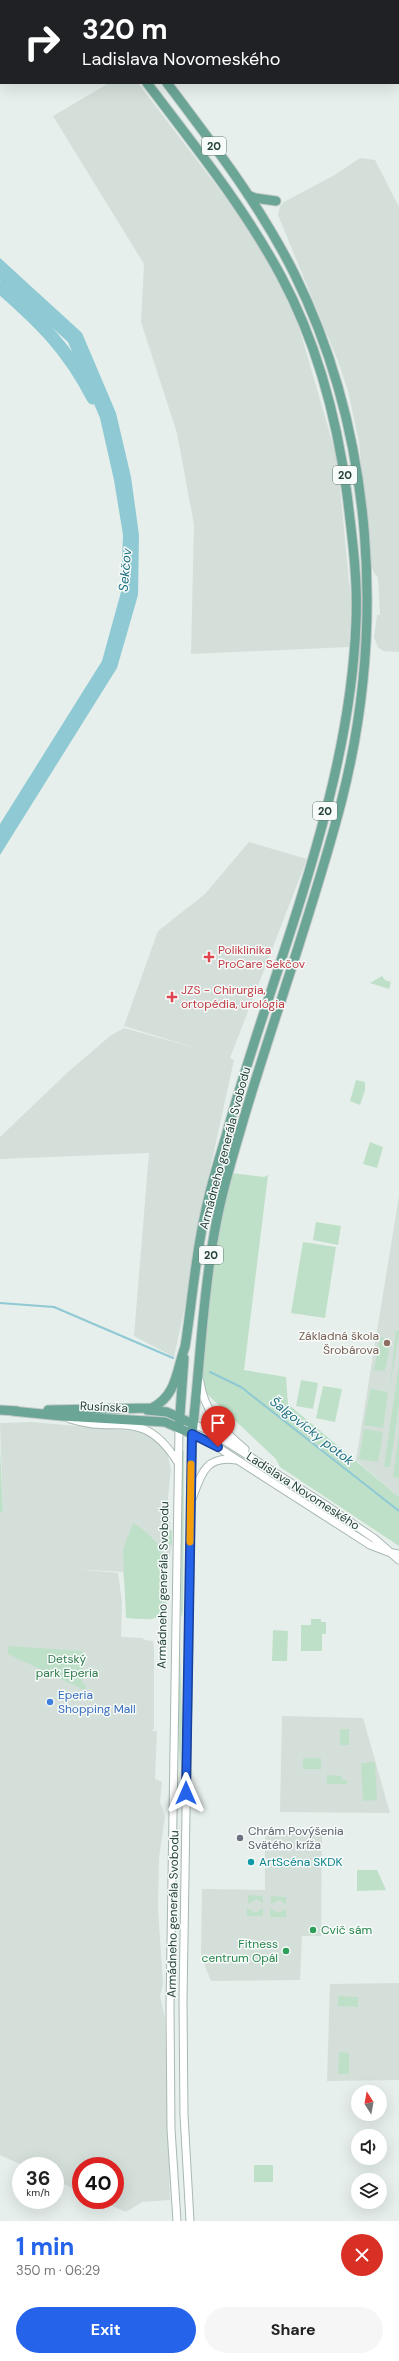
<!DOCTYPE html>
<html lang="en">
<head>
<meta charset="utf-8">
<style>
	:root { --surface:#fff; --page:#f6f6f6; --text:#222; --muted:#767676; --accent:#2563eb }
	body { margin:0; font-family:"DM Sans",sans-serif; background:var(--page); color:var(--text); height:100vh; display:flex; flex-direction:column; font-size:15px; white-space:nowrap }
	* { box-sizing:border-box; margin:0 }
	p { font-size:13px; color:var(--muted) }
	.icon { flex:none; width:22px; height:22px; fill:none; stroke:currentColor; stroke-width:2; stroke-linecap:round; stroke-linejoin:round }
	.map { position:relative; height:2221px; overflow:hidden }
	.drawer { display:flex; flex-direction:column; background:var(--surface); flex:1 }
	.drawer>* { flex:none }
	.hud { position:absolute; left:0px; top:0px; width:399px; height:84px; box-shadow:0 4px 16px #0002; background:#202124; color:#fff; overflow:hidden }
	.needle { width:26px; rotate:349deg }
	.buttons { position:absolute; left:351px; top:2085px; display:grid; gap:8px }
	.buttons a { display:grid; place-items:center; width:36px; height:36px; border-radius:50%; background:var(--surface); box-shadow:0 4px 16px #0002; font-size:20px }
	.speed { position:absolute; left:12px; top:2157px; display:flex; gap:8px; font-size:20px; font-weight:700; text-align:center }
	.speed>* { display:grid; place-content:center; width:52px; height:52px; border-radius:50%; background:var(--surface); box-shadow:0 4px 16px #0002; line-height:1 }
	.speed small { font-size:10px; font-weight:400 }
	.speed .limit { border:6px solid #d22; background:#fff; color:#111 }
	.pin { position:absolute; display:grid; place-items:center; width:34px; height:34px; color:#fff; margin:-41px -17px; border-radius:50% 50% 50% 0; rotate:-45deg; box-shadow:0 0 4px #0007 }
	.pin .icon { rotate:45deg }
	.me { position:absolute; width:44px; margin:-22px; rotate:0deg; stroke-linejoin:round; filter:drop-shadow(0 0 3px #0008) }
	.turn { display:flex; align-items:center; gap:14px; height:84px; padding:0 16px; font-size:18px }
	.turn .icon { width:52px; height:52px; stroke-width:2.5 }
	.turn b { display:block; font-size:28px; line-height:34px }
	.round { display:grid; place-items:center; flex:none; width:42px; height:42px; border-radius:21px; background:var(--page) }
	.summary { display:flex; align-items:center; justify-content:space-between; height:68px; padding:0 16px }
	h1 { font-size:24px; font-weight:700; line-height:30px; color:var(--accent) }
	.action { display:flex; gap:8px; margin-top:auto; padding:8px 16px }
	.action a { flex:1; height:46px; border-radius:24px; background:var(--accent); color:#fff; font-size:16px; font-weight:700; line-height:46px; text-align:center }
	.action a+a { background:var(--page); color:var(--text) }
	.map>svg:first-child { display:block }
	.built { fill:#d4dfda }
	.green { fill:#bfe0c8 }
	.water { fill:#8ec9d4 }
	.lines { fill:none; stroke-linecap:round; stroke-linejoin:round }
	.stream { stroke:#8ec9d4; stroke-width:2 }
	.river { stroke:#8ec9d4; stroke-width:13 }
	.minor-casing { stroke:#a8b8b2; stroke-width:9 }
	.major-casing { stroke:#c2cac8; stroke-width:11 }
	.minor { stroke:#fff; stroke-width:7 }
	.major { stroke:#6aa596; stroke-width:9 }
	.route-casing { stroke:#184099; stroke-width:10 }
	.route { stroke:#2563eb; stroke-width:7 }
	.slow { stroke:#f59e0b; stroke-width:7 }
	.health-dot { fill:#e0444e; stroke:#f7fbf9; stroke-width:1.5 }
	.education-dot { fill:#8d6e63; stroke:#f7fbf9; stroke-width:1.5 }
	.shop-dot { fill:#3f7fe0; stroke:#f7fbf9; stroke-width:1.5 }
	.worship-dot { fill:#6b7280; stroke:#f7fbf9; stroke-width:1.5 }
	.culture-dot { fill:#0f9aa8; stroke:#f7fbf9; stroke-width:1.5 }
	.leisure-dot { fill:#2e9e5b; stroke:#f7fbf9; stroke-width:1.5 }
	.labels { text-anchor:middle; dominant-baseline:central; stroke-width:3; stroke-linejoin:round; paint-order:stroke }
	.shield { fill:#f7fbf9; stroke:#637a73; stroke-width:1 }
	.shield-label { font-size:11px; font-weight:bold; fill:#24423a }
	.health-label { font-size:12px; fill:#be3a42; stroke:#f7fbf9; text-anchor:start }
	.street-label { font-size:12px; fill:#24423a; stroke:#f7fbf9 }
	.education-label { font-size:12px; fill:#785e54; stroke:#f7fbf9; text-anchor:end }
	.park-label { font-size:12px; fill:#2d7a4b; stroke:#f7fbf9 }
	.shop-label { font-size:12px; fill:#366cbe; stroke:#f7fbf9; text-anchor:start }
	.worship-label { font-size:12px; fill:#5b616d; stroke:#f7fbf9; text-anchor:start }
	.culture-label { font-size:12px; fill:#0d838f; stroke:#f7fbf9; text-anchor:start }
	.leisure-label { font-size:12px; fill:#27864d; stroke:#f7fbf9; text-anchor:start }
	.water-label { font-size:13px; font-style:italic; fill:#1c6f80; stroke:#f7fbf9 }
</style>
</head>
<body>
<div class="map">
<svg width="399" height="2221" viewBox="0 0 399 2221">
	<rect width="100%" height="100%" fill="#e6efeb"/>
	<path class="built" d="M109,83H138L239,215L272,266L299,327L337,458L351,601L349,647L191,654L194,525L177,433L141,322L144,264L53,116Z
		M360,158L375,160L399,207V652L383,651L378,647L374,637L377,615H380L378,577L374,573L370,562L359,442L348,391L338,361L278,215L280,206L284,202L333,176Z
		M249,842L307,859L230,1058L234,1060L198,1224L188,1293L174,1357L134,1336L149,1153L0,1159V1137L67,1073L110,1036L124,1028L203,1050L124,1026L158,931L205,894Z
		M399,1196V1497L356,1460Z
		M32,1422L143,1432L155,1438L167,1453L171,1469L168,1498L172,1545L167,1568L166,1608L126,1603L123,1572L76,1569L118,1573L122,1601L121,1637L143,1638L144,1640L153,1641L154,1650V1729L151,1731H157L155,1779L162,1782L160,1802L165,1816L159,1858L158,1909L163,1984L160,1996L165,2018L170,2200L142,2202L126,2212L99,2200H115V2166H81V2192L55,2180V2166H24L0,2155V1512H3L0,1423Z
		M282,1716L363,1718L390,1813L280,1812Z
		M265,1833L322,1835L321,1936H302L300,1980L211,1981L201,1956L202,1889L265,1890Z
		M399,1983V2080L327,2081L330,1984Z"/>
	<path class="green" d="M382,976L385,980L391,982L389,989L370,983Z
		M356,1080L365,1082V1090L360,1105L350,1101Z
		M370,1142L383,1147L377,1168L363,1164Z
		M231,1173L264,1177L268,1175L244,1370L286,1377L288,1404L399,1497V1546L280,1467L276,1459L207,1394L199,1364L220,1209Z
		M316,1222L341,1226L338,1245L313,1240Z
		M303,1242L336,1247L325,1318L291,1313Z
		M396,1330L399,1331V1334L390,1386Z
		M380,1337L391,1339L385,1371L374,1370Z
		M399,1364V1405L390,1467H384Z
		M301,1380L318,1383L313,1409L296,1406Z
		M323,1386L342,1389L335,1422L316,1418Z
		M370,1389L388,1392L383,1428L364,1425Z
		M364,1429L383,1432L378,1462L359,1459Z
		M399,1434V1478L393,1477Z
		M0,1448L3,1512H0Z
		M182,1451H184L183,1612L181,1618Z
		M133,1523C144,1529 156,1540 162,1551C169,1562 172,1609 160,1616C151,1622 136,1618 126,1618L123,1549Z
		M172,1530V1545L168,1543L167,1533Z
		M311,1619H321V1622H326V1634H322V1651H301V1625H311Z
		M273,1630L288,1631L287,1661H272Z
		M180,1644L182,1722L180,1775L178,1720Z
		M8,1646L83,1651L82,1682L86,1685V1691L8,1654Z
		M340,1729H349V1745H340Z
		M303,1758H321V1769H303Z
		M375,1762L377,1800L363,1801L361,1763Z
		M327,1775L342,1776V1780H347V1784H327Z
		M357,1870H377L386,1890L357,1891Z
		M248,1895L263,1896V1904L257,1899L248,1904Z
		M271,1896L286,1897V1905L280,1900L271,1904Z
		M247,1908L255,1913L263,1908V1916H247Z
		M270,1908L278,1913L286,1909V1917H270Z
		M338,1996L358,1997V2007L338,2006Z
		M339,2052L349,2053V2074H338Z
		M254,2165H273V2182H254Z"/>
	<path class="water" d="M0,258L82,333L116,413L131,477L139,535L138,595L117,668L0,855V824L102,661L121,592L123,535L114,480L100,418L68,342L0,280Z"/>
	<g class="lines">
		<path class="stream" d="M0,1303L54,1307L173,1358
			M210,1372L241,1387L399,1511"/>
		<path class="river" d="M0,287C41,323 68,349 93,398"/>
		<defs>
			<path id="minor" d="M200,1382C204,1411 223,1431 245,1449
				M70,1419C117,1435 142,1406 177,1461
				M193,1424L208,1430L324,1504L375,1539L399,1560
				M192,1499C201,1475 205,1455 236,1460
				M177,2221L171,2129L170,2008L179,1428
				M190,2221L184,2115L183,2001L192,1434L208,1441L370,1545L388,1552L399,1554"/>
			<path id="major" d="M82,0L83,1
				M102,0L103,1
				M248,195L255,198L276,201
				M0,1410L17,1411
				M48,1410L152,1408C177,1395 176,1371 185,1347C192,1303 195,1258 205,1214C210,1188 218,1162 226,1136C272,969 350,796 356,622C358,579 352,536 347,494C337,419 317,343 281,276C244,207 194,145 147,83
				M147,1410L167,1412L193,1424
				M12,1411L62,1416L165,1422L192,1434C200,1368 202,1301 214,1235C221,1193 234,1152 246,1111C277,1008 314,907 341,803C386,629 374,435 294,273C260,205 213,144 167,83
				M179,1428L184,1358"/>
		</defs>
		<use href="#minor" class="minor-casing"/>
		<use href="#major" class="major-casing"/>
		<use href="#minor" class="minor"/>
		<use href="#major" class="major"/>
	</g>
	<g class="lines">
		<defs>
			<path id="route" d="M186,1793L192,1434L218,1447"/>
		</defs>
		<use href="#route" class="route-casing"/>
		<use href="#route" class="route"/>
		<path class="slow" d="M190,1542L191,1464"/>
	</g>
	<g class="health-dot">
		<path d="M207 951h4v4h4v4h-4v4h-4v-4h-4v-4h4z"/>
		<path d="M170 991h4v4h4v4h-4v4h-4v-4h-4v-4h4z"/>
	</g>
	<circle class="education-dot" cx="387" cy="1343" r="4"/>
	<circle class="shop-dot" cx="50" cy="1702" r="4"/>
	<circle class="worship-dot" cx="240" cy="1838" r="4"/>
	<circle class="culture-dot" cx="251" cy="1862" r="4"/>
	<g class="leisure-dot">
		<circle cx="313" cy="1930" r="4"/>
		<circle cx="286" cy="1951" r="4"/>
	</g>
	<g class="labels">
		<g class="shield">
			<rect x="202" y="137" width="24" height="18" rx="3"/>
			<rect x="333" y="466" width="24" height="18" rx="3"/>
			<rect x="313" y="802" width="24" height="18" rx="3"/>
			<rect x="199" y="1246" width="24" height="18" rx="3"/>
		</g>
		<g class="shield-label">
			<text x="214" y="146">20</text>
			<text x="345" y="475">20</text>
			<text x="325" y="811">20</text>
			<text x="211" y="1255">20</text>
		</g>
		<g class="health-label">
			<text x="218" y="950">Poliklinika<tspan x="218" dy="14">ProCare Sekčov</tspan></text>
			<text x="181" y="990">JZS - Chirurgia,<tspan x="181" dy="14">ortopédia, urológia</tspan></text>
		</g>
		<g class="street-label">
			<text transform="translate(225 1148) rotate(-75)">Armádneho generála Svobodu</text>
			<text transform="translate(104 1407) rotate(3)">Rusínska</text>
			<text transform="translate(303 1491) rotate(33)">Ladislava Novomeského</text>
			<text transform="translate(163 1585) rotate(-89)">Armádneho generála Svobodu</text>
			<text transform="translate(173 1914) rotate(-89)">Armádneho generála Svobodu</text>
		</g>
		<g class="education-label">
			<text x="379" y="1336">Základná škola<tspan x="379" dy="14">Šrobárova</tspan></text>
		</g>
		<g class="park-label">
			<text x="67" y="1659">Detský<tspan x="67" dy="14">park Eperia</tspan></text>
		</g>
		<g class="shop-label">
			<text x="58" y="1695">Eperia<tspan x="58" dy="14">Shopping Mall</tspan></text>
		</g>
		<g class="worship-label">
			<text x="248" y="1831">Chrám Povýšenia<tspan x="248" dy="14">Svätého kríža</tspan></text>
		</g>
		<g class="culture-label">
			<text x="259" y="1862">ArtScéna SKDK</text>
		</g>
		<g class="leisure-label">
			<text x="321" y="1930">Cvič sám</text>
			<text x="278" y="1944" text-anchor="end">Fitness<tspan x="278" dy="14">centrum Opál</tspan></text>
		</g>
		<g class="water-label">
			<text transform="translate(125 570) rotate(-85)">Sekčov</text>
			<text transform="translate(312 1431) rotate(38)">Šalgovícky potok</text>
		</g>
	</g>
</svg>
<div class="buttons">
<a><svg class="needle" viewBox="-14 -14 28 28"><path d="M0-13l5 13h-10z" fill="#e53935"/><path d="M0 13l5-13h-10z" fill="#767676"/></svg></a>
<a><svg class="icon" aria-label="sound" viewBox="0 0 24 24"><path d="M4 9h4l5-4v14l-5-4H4zM17 9q2 3 0 6"/></svg></a>
<a><svg class="icon" aria-label="layers" viewBox="0 0 24 24"><path d="M12 4l9 5-9 5-9-5zM3 14l9 5 9-5"/></svg></a>
</div>
<div class="speed"><div>36<small>km/h</small></div><div class="limit">40</div></div>
<div class="pin" style="left:218px;top:1447px;background:#d93025"><svg class="icon" aria-label="arrive" viewBox="0 0 24 24"><path d="M6 21V4h12l-3 4 3 4H6"/></svg></div>
<svg class="me" style="left:186px;top:1793px" viewBox="-20 -20 40 40"><path d="M0-17L14 15 0 8-14 15z" fill="#2563eb" stroke="#fff" stroke-width="4"/></svg>
<div class="hud">
<div class="turn"><svg class="icon" aria-label="right" viewBox="0 0 24 24"><path d="M7 20v-9h11M14 6l5 5-5 5"/></svg><div><b>320 m</b>Ladislava Novomeského</div></div>
</div>
</div>
<section class="drawer">
<div class="summary"><div><h1>1 min</h1><p>350 m · 06:29</p></div><a class="round" style="background:#d93025;color:#fff"><svg class="icon" aria-label="close" viewBox="0 0 24 24"><path d="M6 6l12 12M18 6L6 18"/></svg></a></div>
<div class="action"><a>Exit</a><a>Share</a></div>
</section>
</body>
</html>
